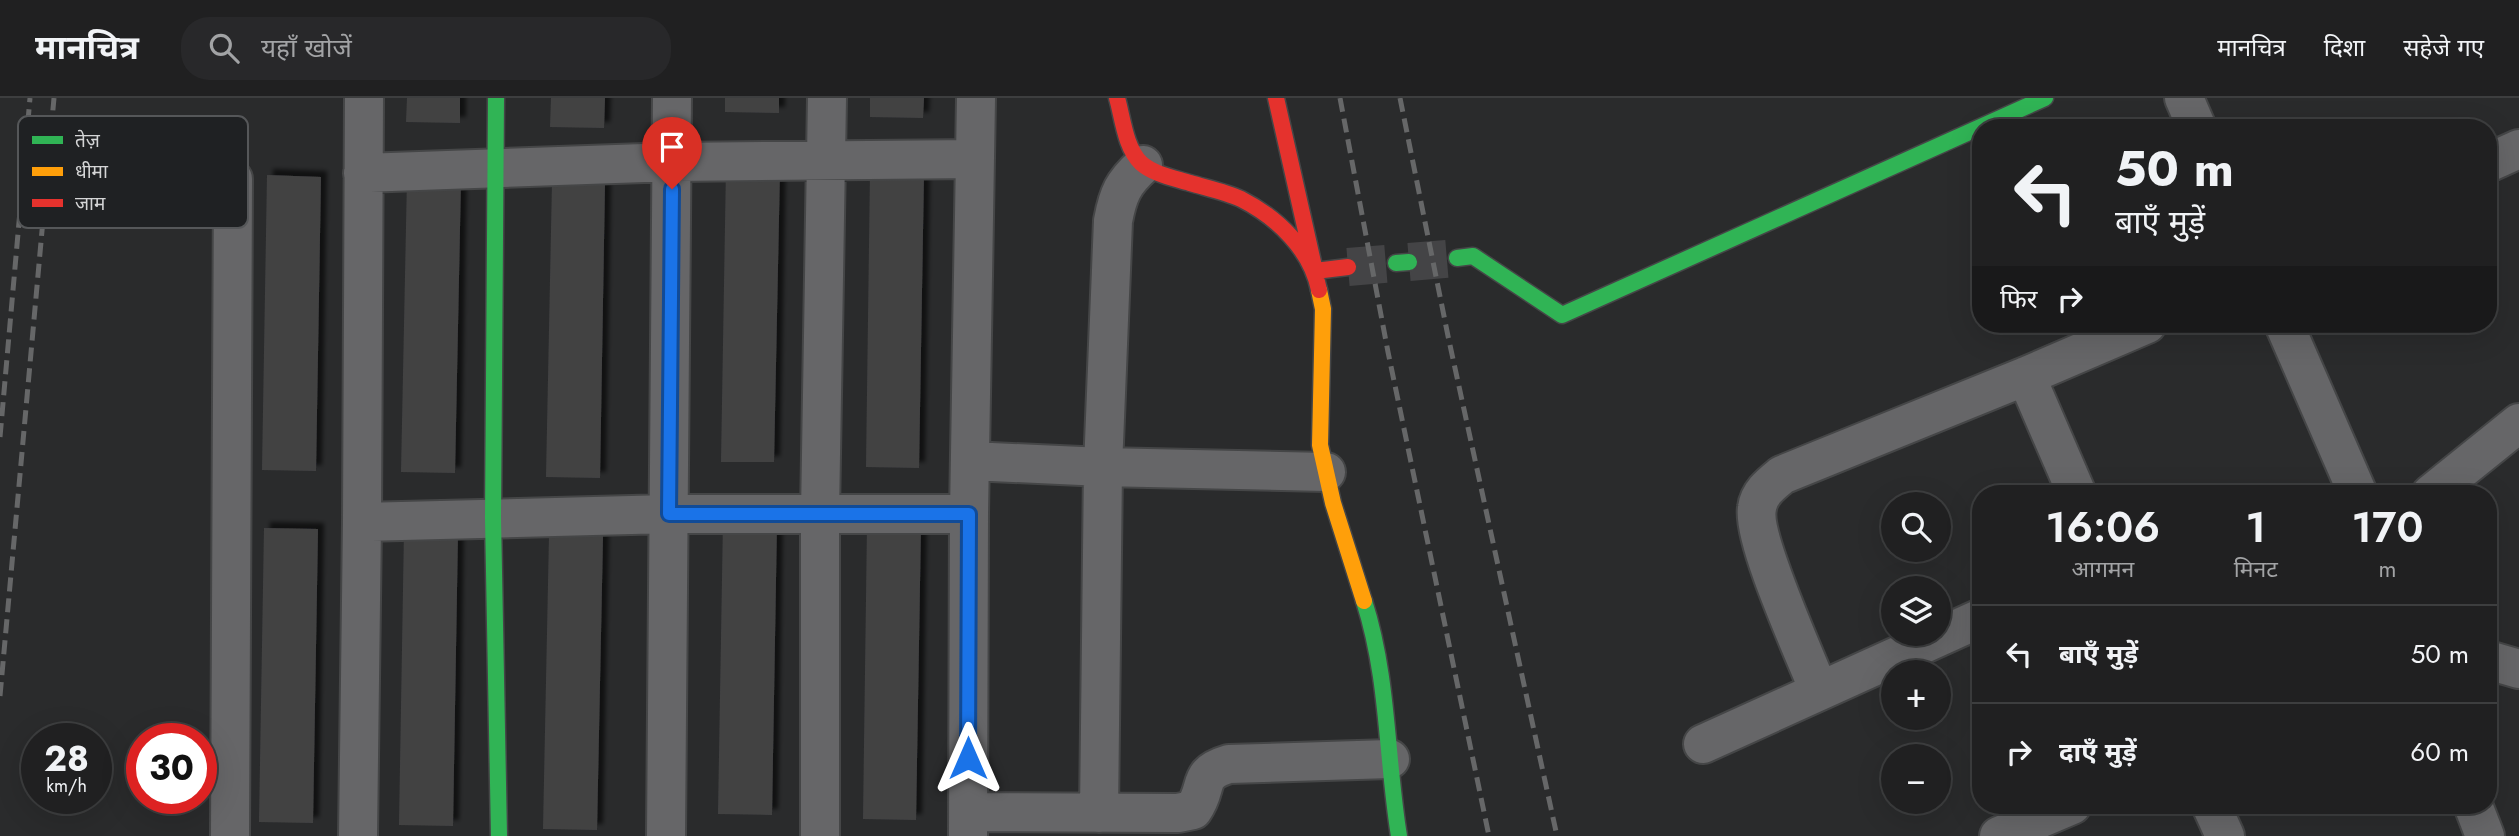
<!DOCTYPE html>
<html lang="hi">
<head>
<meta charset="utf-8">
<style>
	:root { --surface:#202021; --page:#28282a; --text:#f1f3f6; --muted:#a2a3a5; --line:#3d3e3f }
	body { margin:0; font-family:Jost,"Noto Sans Devanagari",sans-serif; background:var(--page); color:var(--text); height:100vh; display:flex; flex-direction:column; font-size:26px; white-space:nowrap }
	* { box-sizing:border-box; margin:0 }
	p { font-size:23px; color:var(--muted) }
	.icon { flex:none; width:38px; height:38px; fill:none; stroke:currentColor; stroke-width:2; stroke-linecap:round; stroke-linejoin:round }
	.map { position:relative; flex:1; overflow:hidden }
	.details { position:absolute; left:1972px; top:387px; width:525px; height:329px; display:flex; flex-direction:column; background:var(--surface); border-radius:28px; box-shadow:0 7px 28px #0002,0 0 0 2px var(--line) }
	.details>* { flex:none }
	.top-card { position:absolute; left:1972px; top:21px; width:525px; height:214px; border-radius:28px; box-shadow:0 7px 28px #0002,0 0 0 2px var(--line); background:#202021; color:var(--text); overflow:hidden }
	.buttons { position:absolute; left:1881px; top:394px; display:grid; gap:14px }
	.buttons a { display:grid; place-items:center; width:70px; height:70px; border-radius:50%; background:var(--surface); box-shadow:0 7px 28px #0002,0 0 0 2px var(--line); font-size:35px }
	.speed { position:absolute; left:21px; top:625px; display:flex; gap:14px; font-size:35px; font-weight:700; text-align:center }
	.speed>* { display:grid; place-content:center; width:91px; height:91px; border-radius:50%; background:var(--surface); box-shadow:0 7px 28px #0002,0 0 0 2px var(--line); line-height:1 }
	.speed small { font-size:18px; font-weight:400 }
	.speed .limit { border:10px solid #d22; background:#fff; color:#111 }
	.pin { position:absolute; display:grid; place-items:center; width:60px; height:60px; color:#fff; margin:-72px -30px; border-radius:50% 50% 50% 0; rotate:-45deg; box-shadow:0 0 7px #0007 }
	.pin .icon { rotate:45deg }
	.me { position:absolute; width:77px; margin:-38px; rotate:0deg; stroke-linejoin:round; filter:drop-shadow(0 0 5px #0008) }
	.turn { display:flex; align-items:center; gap:24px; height:147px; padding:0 28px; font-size:32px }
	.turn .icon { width:91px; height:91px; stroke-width:2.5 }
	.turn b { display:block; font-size:49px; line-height:60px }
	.then { display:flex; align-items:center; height:66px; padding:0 28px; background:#0003; gap:14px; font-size:26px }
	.eta { display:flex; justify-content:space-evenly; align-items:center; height:119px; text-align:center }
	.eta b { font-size:42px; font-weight:600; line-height:49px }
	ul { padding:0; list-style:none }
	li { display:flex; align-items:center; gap:21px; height:98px; padding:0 28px; border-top:2px solid var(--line) }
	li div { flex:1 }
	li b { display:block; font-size:26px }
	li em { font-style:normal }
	header { display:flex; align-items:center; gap:42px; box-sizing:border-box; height:98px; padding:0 35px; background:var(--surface); border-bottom:2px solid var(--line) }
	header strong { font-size:33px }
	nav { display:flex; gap:38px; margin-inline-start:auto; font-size:24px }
	.search { width:490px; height:63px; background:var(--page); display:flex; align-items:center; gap:18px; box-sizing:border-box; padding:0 24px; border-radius:28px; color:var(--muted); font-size:26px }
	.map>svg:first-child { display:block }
	.building { fill:#424243; filter:url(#shadow) }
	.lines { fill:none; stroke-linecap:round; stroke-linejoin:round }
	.secondary-tunnel { stroke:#444446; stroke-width:38; stroke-dasharray:38 19; stroke-linecap:butt }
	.street-casing { stroke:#454647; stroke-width:42 }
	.fast-casing { stroke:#454647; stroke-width:19 }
	.slow-casing { stroke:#454647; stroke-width:19 }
	.jam-casing { stroke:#454647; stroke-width:19 }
	.street { stroke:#666668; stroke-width:38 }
	.fast { stroke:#30b455; stroke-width:16 }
	.slow { stroke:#ff9f0a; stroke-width:16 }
	.jam { stroke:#e5322d; stroke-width:16 }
	.rail { stroke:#666768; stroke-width:5; stroke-dasharray:14 7; stroke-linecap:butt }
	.route-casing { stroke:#114b97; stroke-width:18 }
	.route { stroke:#1a73e8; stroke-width:12 }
	.key { fill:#1f2123; stroke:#555759; stroke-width:2 }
	.key-label { font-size:19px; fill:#d4d5d6 }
</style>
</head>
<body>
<header>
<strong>मानचित्र</strong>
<div class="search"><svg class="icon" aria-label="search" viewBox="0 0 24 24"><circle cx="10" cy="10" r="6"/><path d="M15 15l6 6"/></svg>यहाँ खोजें</div>
<nav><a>मानचित्र</a><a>दिशा</a><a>सहेजे गए</a></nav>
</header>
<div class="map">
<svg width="2519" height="738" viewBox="0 0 2519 738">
	<defs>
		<filter id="shadow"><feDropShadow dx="6" dy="-6" stdDeviation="2" flood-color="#0009"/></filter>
	</defs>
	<rect width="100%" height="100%" fill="#2a2b2c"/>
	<path class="building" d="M407,0H460V25L406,24Z
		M551,0H605L604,30L550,29Z
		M725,0H779V15L725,14Z
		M870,0H924L923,20L870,19Z
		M726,69L780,70L774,364H721Z
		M870,74L924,75L919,370L866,369Z
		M267,77L321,79L316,373L262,372Z
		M407,80L461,81L455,375L401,374Z
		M552,84L605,85L600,380L546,379Z
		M723,422L777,423L772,717L718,716Z
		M867,427H921L916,722L863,721Z
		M264,430L318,431L313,725L259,724Z
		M404,432L458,433L453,728L399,727Z
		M549,437L603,438L597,732L543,731Z"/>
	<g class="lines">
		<path class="secondary-tunnel" d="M1409,164L1457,160
			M1348,169L1396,165"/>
		<defs>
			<path id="street" d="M2184,0L2197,30
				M2488,65L2519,51
				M363,75L673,64L975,61
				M2284,226L2358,396
				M2026,278L2077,396
				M970,363L1103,369L1326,374
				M2431,396L2519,325
				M362,424L669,416H969
				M2488,562L2519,571
				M1819,593C1806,559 1751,440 1757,410C1759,395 1771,386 1782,377L2026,278L2147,226
				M1703,646L1981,520
				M2211,707L2225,738
				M2473,707L2485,738
				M968,714L1178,715L1193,712C1210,688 1195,676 1229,666L1390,661
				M1099,715L1103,369L1113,123C1118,96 1123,85 1143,67
				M230,738L233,81
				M358,738L362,424L364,0
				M666,738L672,0
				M820,738V416L827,0
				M968,738L969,416L976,0
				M1999,738L2072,707"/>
			<path id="fast" d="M496,0L493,420L499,738
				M1457,160L1473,158L1562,217L2045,0
				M1396,165L1409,164
				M1364,503C1389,581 1386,659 1399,738"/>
			<path id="slow" d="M1319,192L1323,211L1320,347L1333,405L1364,503"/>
			<path id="jam" d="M1117,0C1123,21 1125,49 1141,65C1153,76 1174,80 1190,85C1207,90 1226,94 1241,101C1278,120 1311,152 1319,192
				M1276,0L1315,173L1348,169"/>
		</defs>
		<use href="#street" class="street-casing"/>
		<use href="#fast" class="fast-casing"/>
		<use href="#slow" class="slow-casing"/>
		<use href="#jam" class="jam-casing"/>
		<use href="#street" class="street"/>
		<use href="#fast" class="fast"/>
		<use href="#slow" class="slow"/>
		<use href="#jam" class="jam"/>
		<path class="rail" d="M1340,0L1388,254L1489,738
			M1400,0L1448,238L1557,738
			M0,339L30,0
			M0,598L54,0"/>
	</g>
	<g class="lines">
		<defs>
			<path id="route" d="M672,91L669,416H969L968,660"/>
		</defs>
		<use href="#route" class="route-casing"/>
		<use href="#route" class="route"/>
	</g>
	<rect x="18" y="18" width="230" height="112" rx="10" class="key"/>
	<rect x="32" y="38" width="31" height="8" fill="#30b455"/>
	<rect x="32" y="69" width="31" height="9" fill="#ff9f0a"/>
	<rect x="32" y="101" width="31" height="8" fill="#e5322d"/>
	<g class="key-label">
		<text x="75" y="49">तेज़</text>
		<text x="75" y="80">धीमा</text>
		<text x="75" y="112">जाम</text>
	</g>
</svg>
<div class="buttons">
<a><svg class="icon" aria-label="search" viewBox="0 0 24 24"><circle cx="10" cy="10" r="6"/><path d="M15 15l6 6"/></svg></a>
<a><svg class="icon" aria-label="layers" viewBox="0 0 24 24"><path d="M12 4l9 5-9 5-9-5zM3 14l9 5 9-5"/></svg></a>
<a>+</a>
<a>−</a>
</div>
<div class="speed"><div>28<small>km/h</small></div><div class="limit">30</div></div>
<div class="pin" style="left:672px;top:91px;background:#d93025"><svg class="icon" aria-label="arrive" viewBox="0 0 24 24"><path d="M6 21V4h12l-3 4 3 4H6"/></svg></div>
<svg class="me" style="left:968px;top:660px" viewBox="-20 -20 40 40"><path d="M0-17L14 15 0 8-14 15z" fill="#1a73e8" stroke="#fff" stroke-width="4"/></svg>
<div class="top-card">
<div class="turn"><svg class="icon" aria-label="left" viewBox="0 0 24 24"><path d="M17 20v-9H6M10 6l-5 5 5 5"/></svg><div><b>50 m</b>बाएँ मुड़ें</div></div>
<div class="then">फिर<svg class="icon" aria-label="right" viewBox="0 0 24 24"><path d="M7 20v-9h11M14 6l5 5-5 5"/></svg></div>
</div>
<section class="details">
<div class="eta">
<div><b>16:06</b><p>आगमन</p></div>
<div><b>1</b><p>मिनट</p></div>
<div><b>170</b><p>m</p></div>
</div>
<ul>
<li><svg class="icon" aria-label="left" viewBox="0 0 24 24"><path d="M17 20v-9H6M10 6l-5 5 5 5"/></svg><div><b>बाएँ मुड़ें</b></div><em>50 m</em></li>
<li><svg class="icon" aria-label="right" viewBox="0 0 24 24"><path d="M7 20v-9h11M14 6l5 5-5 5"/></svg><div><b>दाएँ मुड़ें</b></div><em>60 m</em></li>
</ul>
</section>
</div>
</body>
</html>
